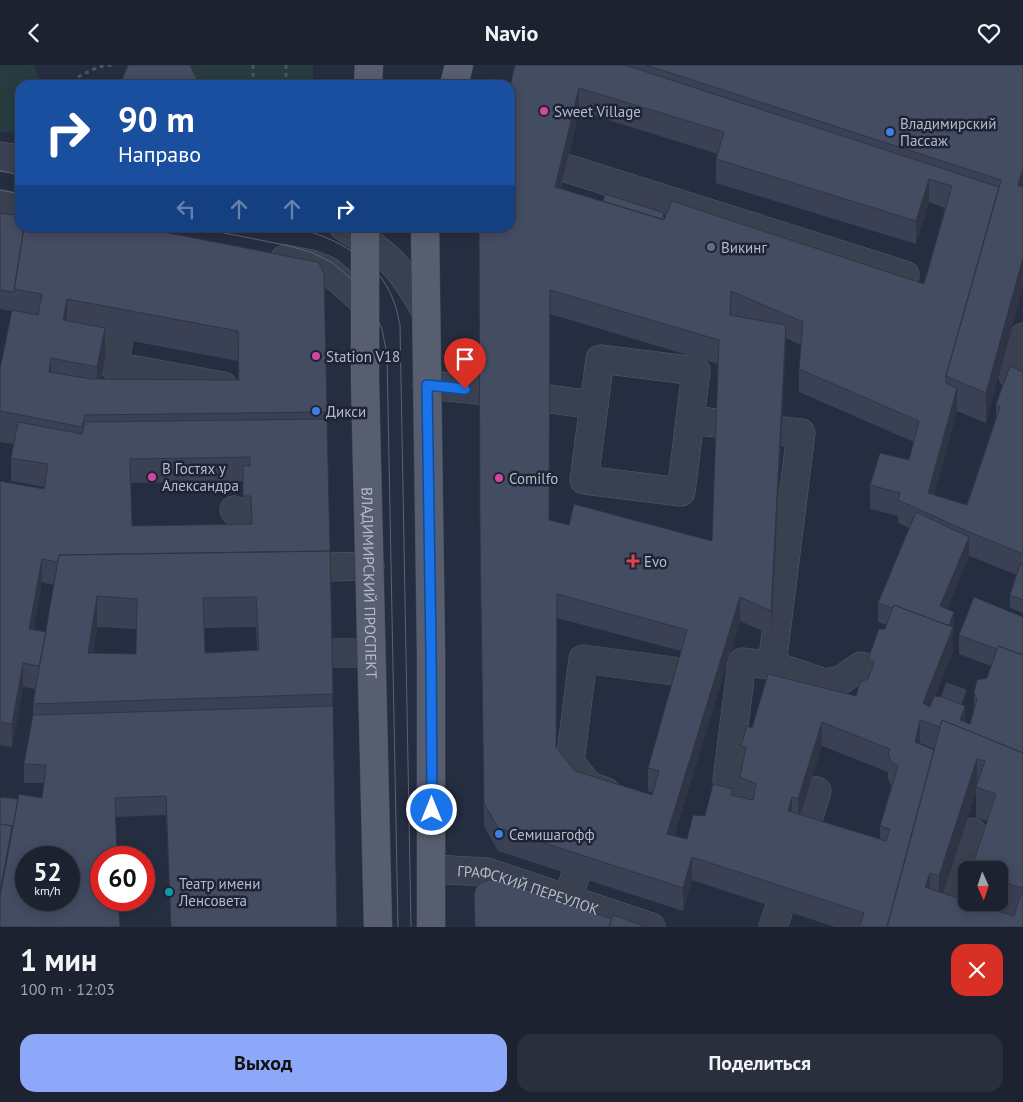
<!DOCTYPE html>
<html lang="ru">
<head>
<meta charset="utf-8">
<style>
	:root { --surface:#1c2230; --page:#292f3c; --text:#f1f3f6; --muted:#a0a4ab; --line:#3a3f4c; --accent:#8da8f8 }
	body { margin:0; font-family:"PT Sans",sans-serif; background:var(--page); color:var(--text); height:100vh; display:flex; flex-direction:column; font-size:19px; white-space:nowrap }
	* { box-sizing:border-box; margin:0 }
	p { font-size:16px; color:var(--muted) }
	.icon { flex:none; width:28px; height:28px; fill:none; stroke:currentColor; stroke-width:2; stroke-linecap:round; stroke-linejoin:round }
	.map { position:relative; height:862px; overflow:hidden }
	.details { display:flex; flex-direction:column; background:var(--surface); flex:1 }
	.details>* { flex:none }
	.top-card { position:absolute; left:15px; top:15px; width:500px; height:152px; border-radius:15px; box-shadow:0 2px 12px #0003,0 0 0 1px var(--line); background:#1a4fa0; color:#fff; overflow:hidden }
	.needle { width:32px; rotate:177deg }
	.controls { position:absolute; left:958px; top:796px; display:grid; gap:10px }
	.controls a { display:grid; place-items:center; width:50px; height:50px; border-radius:10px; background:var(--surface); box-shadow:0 2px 12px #0003,0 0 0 1px var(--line); font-size:25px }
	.speed { position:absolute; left:15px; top:781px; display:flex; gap:10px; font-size:25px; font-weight:700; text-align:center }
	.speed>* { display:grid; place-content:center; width:65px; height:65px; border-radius:50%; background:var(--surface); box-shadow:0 2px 12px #0003,0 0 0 1px var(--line); line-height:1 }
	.speed small { font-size:12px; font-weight:400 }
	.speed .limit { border:8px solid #d22; background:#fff; color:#111 }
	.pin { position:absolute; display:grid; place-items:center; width:42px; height:42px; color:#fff; margin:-51px -21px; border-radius:50% 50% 50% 0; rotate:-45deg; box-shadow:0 0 5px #0007 }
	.pin .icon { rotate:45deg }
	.me { position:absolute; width:55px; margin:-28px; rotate:0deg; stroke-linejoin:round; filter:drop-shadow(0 0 4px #0008) }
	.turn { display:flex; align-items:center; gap:18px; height:105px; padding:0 20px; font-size:22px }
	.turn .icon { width:65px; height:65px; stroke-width:2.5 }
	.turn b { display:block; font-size:35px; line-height:42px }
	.lanes { display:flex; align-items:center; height:48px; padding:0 20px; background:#0003; justify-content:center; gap:25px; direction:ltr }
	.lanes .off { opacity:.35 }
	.round { display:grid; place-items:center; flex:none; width:52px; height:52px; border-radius:15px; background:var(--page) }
	.summary { display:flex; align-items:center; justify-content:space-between; height:85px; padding:0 20px }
	h1 { font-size:30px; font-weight:600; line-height:38px }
	.action { display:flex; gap:10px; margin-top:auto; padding:10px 20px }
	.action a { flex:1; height:58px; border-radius:15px; background:var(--accent); color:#111; font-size:20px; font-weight:600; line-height:58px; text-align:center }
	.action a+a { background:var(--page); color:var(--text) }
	header { display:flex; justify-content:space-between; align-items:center; height:65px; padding:0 20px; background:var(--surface); font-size:22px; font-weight:600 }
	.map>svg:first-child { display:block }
	.green { fill:#273b41 }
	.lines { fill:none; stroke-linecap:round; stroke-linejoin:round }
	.minor-tunnel { stroke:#3b4255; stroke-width:28; stroke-dasharray:28 14; stroke-linecap:butt }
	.minor-casing { stroke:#545b6a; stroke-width:29 }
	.major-casing { stroke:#434959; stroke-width:29 }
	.path { stroke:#45585e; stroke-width:3; stroke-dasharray:4 4; stroke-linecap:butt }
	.minor { stroke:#394050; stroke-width:28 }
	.major { stroke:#575e70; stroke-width:28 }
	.tram { stroke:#5b6377; stroke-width:1 }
	.wall { fill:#3a4154; fill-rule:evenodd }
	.shaded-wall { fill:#303545 }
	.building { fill:#444c62; stroke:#303545; fill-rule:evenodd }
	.route-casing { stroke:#114b97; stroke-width:12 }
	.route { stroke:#1a73e8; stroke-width:9 }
	.hotel-dot { fill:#d1479c; stroke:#1e2435; stroke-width:2 }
	.shop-dot { fill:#3f7fe0; stroke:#1e2435; stroke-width:2 }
	.service-dot { fill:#5c6f8a; stroke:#1e2435; stroke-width:2 }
	.health-dot { fill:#e0444e; stroke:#1e2435; stroke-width:2 }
	.culture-dot { fill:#0f9aa8; stroke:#1e2435; stroke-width:2 }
	.labels { text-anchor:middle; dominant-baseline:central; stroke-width:5; stroke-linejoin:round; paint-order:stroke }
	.poi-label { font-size:15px; fill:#b6bbca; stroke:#1e2435; text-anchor:start }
	.street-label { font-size:15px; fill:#b6bbca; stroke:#1e2435 }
</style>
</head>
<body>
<header><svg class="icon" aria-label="back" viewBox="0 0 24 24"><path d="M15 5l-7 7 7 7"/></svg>Navio<svg class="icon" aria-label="heart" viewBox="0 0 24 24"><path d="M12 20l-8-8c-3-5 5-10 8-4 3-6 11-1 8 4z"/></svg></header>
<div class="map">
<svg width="1023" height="862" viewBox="0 0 1023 862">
	<rect width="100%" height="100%" fill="#252d40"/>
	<path class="green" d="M0,0H34L42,20H20V69L0,66Z
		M147,0H313V20H188Z"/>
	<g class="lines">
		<path class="minor-tunnel" d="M902,616L962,638"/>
		<defs>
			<g id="minor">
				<path d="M0,91L20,94"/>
				<path d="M566,103L905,210"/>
				<path d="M0,139L20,143"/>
				<path d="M344,162C387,187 402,203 426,247"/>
				<path d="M285,194L311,199L329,206L365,238"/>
				<path d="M1023,272L1013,310L1023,314"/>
				<path d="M119,274L114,301L223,321"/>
				<path d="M427,320L479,325"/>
				<path d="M550,334L594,340L584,415L681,427L690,355L717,358"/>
				<path d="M594,340L600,294L696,306L690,355"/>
				<path d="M234,445L251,467"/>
				<path d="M329,502L370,501"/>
				<path d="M331,588H370"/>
				<path d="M772,600L825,618L841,615L861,601L873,605"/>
				<path d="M744,717L727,715L742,597L772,600L801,368L782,366"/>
				<path d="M606,727L589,721L570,697L583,594L681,607"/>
				<path d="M802,773L817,726L808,725"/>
				<path id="s1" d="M432,804L487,807L651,862"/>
				<path d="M568,835L575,812"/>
				<path d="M942,858L972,767"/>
				<path d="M773,862L779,844"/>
			</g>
			<g id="major">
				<path d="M368,20L369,0"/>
				<path d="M454,20L459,0"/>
				<path id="s2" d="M365,162V316L378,862"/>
				<path d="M425,162L431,587V862"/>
			</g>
		</defs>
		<use href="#minor" class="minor-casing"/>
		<use href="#major" class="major-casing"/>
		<path class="path" d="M253,0V20
			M193,9L202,20
			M78,12L98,2L114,0
			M286,20V0"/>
		<use href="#minor" class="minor"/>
		<use href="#major" class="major"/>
		<path class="tram" d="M0,106L20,110
			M0,125L20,129
			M194,162L290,181L313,188L333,198L350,213L365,229L382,264L387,290L398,862
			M293,162C335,172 379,194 394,237C397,245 398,252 400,260L411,862"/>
	</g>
	<path class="wall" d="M515,0H1023L986,358L957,346L934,430L967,440L996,355V339L1023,307V548L1010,543V530L1017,510L969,491L947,544L954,566L953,571V586L935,631L965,657L970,659L974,647V628L987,613L991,601L959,589V570L1023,552V862H835L692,815L683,846L498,786L484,761L480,492ZM579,46L718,89L716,94V118L916,179L929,137L945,143L924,219L664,155V148L603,136L561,124ZM550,249L718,299L712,476L569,460L549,455ZM786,273L801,280L799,304V327L914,377L909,395L870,420V444L898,451V458L909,463L878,538V557L887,560L885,564L868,594V614L856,631L752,663L741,681V704H742L740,712V732L733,730L705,751L687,774L674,771L740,556L771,570ZM557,553L681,586L648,703V726L653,728L652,730L575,706L556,682ZM920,678L934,684V685L920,679ZM822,681L888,707V714L892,722L880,761V774L800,750ZM976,727V753L987,756L999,805V838H972L943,828Z
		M0,148L324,209L337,862H171L166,750L115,752L18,734L42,733L44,718H24V699L33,650V639L35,624L23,622L12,682L0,680V416L44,424L45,422L11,416V393L14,379L0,377V304L12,246L0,244ZM105,271L238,296V315L101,314L105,294ZM243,416V455H251V459L132,461L131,418ZM42,517L54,520L46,567L33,565ZM97,562L136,564V589H93ZM256,562L257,585L205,588L204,563Z"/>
	<path class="shaded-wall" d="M579,23V46L555,146V122Z
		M1023,104V134L1018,120Z
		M929,114V137L916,179V156Z
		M1023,193V223L986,358V328Z
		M67,234V264L63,255Z
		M786,260V284L771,570V546Z
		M105,263V294L97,332V302Z
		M51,293V324L49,307Z
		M957,323V346L929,449L928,428Z
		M969,472V491L940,560V541Z
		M42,494V517L29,587V564Z
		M97,531V562L88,619V588Z
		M740,532V556L667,793V769Z
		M954,547V566L953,571V586L925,657L923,638L947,565Z
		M23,598V622L12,682V659Z
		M965,641V664L960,655Z
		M920,655V678L915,701V677Z
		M822,657V681L798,757V734Z
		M977,694V723L976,722V727L939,842V811Z
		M792,732V756L788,746Z
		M12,761V772L0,851V827Z
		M692,792V815L683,846V823Z
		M930,808V839L925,822Z"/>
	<path class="building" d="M128,0H190L200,20H120Z
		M515,0H625L999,122L946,311V318L957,323L928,428L967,440L1000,342L996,339L1010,301L1023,307V489L969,467L898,435L900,428L870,420L880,388L909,395L919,356L799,304L803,257L731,226L730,250L786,260L771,546L740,532L667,769L687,774L693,750L705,751L713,719L733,724L731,730L753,735L756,719L740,712L746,682L741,681L747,661L752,663L768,609L856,631L860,617L868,614L874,597L868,594L879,564H885L894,540L953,562L923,638L930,642L934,631L942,632L965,641L960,655L970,659L977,634L974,628L977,615L987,613L998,581L1023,590V688L942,655L940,662L920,655L915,677L934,685L887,862H859L864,848L692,792L683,823L498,763L484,738L480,468L479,162H510V21ZM579,23L724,67L716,94L916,156L929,114L952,121L924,219L672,136L664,155L555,122ZM550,225L719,275L712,476L574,439L569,460L549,455ZM557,529L687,565L648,703L659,706L652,730L575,706L556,682ZM822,657L890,684L888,690L892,698L898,701L880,761L890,764L886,776L788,746L792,732L798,734Z
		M646,0H1023V104L1018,120L1023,122V193L986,328L946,311L1001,115Z
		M605,129L664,148L662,154L603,136Z
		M0,148L20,151V162H24L14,227L0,225Z
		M24,162H138L317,197L320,200L324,209L327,347L85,350L82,362L0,346V304L12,245L38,250L42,229L14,224ZM67,234L238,266L239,315L91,314L49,307L51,293L97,302L105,263L63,255Z
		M327,354L330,486L59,490L58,497L42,494L29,564L46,567L39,601L23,598L12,659L0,657V416L44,424L48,399L11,393L18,357L82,369L85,357ZM250,392V401H243V431H251L252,459L132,461L130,394Z
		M916,447L969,472L940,541L954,547L949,561L894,540L892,543L878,538Z
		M330,486L333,629L33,639L59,490ZM97,531L137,534L136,589L88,588ZM256,532L259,585L205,588L203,533Z
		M1020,499L1023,500V535L1010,530Z
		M974,532L1023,552V590L998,581L997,584L959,570Z
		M333,641L337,862H171L166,731L115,733L117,792H101V835H118L120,862H0V832L19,729L42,733L46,700L24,699L33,650ZM26,792H69V835H26Z
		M942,655L1023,688V862H887ZM977,694L985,696L976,722L996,729L971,805H999V816L1023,823L1014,851L972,838H966V836L925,822L930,808L939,811Z
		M0,732L18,734L12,767V761L0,759Z
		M0,759L12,761L0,827Z
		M489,815H499L612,854L609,862H475L474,829L476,823L481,818Z
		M613,850L647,862H609Z"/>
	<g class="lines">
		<defs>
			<path id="route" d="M432,745L431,587L427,320L465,324"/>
		</defs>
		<use href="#route" class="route-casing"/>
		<use href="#route" class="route"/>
	</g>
	<g class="hotel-dot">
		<circle cx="544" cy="46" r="5"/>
		<circle cx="316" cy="291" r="5"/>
		<circle cx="152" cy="412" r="5"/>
		<circle cx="499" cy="413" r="5"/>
	</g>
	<g class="shop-dot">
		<circle cx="890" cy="67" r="5"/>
		<circle cx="316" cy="346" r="5"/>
		<circle cx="499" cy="769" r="5"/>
	</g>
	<circle class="service-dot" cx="711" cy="182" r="5"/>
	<path class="health-dot" d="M630.5 488.5h5v5h5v5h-5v5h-5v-5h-5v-5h5z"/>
	<circle class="culture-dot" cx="169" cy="827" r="5"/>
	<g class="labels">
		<g class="poi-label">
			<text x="554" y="46">Sweet Village</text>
			<text x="900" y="58">Владимирский<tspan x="900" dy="17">Пассаж</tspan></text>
			<text x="721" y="182">Викинг</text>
			<text x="326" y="291">Station V18</text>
			<text x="326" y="346">Дикси</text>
			<text x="162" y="403">В Гостях у<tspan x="162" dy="17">Александра</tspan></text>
			<text x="509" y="413">Comilfo</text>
			<text x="644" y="496">Evo</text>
			<text x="509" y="769">Семишагофф</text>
			<text x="179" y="818">Театр имени<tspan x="179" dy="17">Ленсовета</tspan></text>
		</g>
		<g class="street-label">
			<text stroke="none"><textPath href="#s2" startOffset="356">ВЛАДИМИРСКИЙ ПРОСПЕКТ</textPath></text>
			<text stroke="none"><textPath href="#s1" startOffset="99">ГРАФСКИЙ ПЕРЕУЛОК</textPath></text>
		</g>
	</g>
</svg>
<div class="controls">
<a><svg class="needle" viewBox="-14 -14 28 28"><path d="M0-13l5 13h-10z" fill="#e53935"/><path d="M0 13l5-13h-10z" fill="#a0a4ab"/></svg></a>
</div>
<div class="speed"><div>52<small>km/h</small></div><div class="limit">60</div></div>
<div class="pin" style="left:465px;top:324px;background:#d93025"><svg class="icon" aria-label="arrive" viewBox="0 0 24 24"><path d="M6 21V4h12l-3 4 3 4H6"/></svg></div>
<svg class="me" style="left:432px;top:745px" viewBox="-20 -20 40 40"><circle r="17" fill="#1a73e8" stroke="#fff" stroke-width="3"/><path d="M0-11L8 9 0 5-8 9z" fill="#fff"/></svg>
<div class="top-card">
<div class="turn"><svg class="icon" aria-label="right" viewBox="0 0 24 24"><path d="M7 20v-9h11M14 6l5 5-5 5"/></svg><div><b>90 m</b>Направо</div></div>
<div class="lanes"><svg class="icon off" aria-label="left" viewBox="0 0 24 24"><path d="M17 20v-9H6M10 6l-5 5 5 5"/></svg><svg class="icon off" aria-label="ahead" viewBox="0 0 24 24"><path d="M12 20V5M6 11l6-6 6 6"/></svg><svg class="icon off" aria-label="ahead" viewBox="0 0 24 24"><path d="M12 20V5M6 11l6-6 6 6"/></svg><svg class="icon" aria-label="right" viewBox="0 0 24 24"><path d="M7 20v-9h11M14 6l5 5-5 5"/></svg></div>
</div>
</div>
<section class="details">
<div class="summary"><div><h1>1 мин</h1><p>100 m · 12:03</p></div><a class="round" style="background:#d93025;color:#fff"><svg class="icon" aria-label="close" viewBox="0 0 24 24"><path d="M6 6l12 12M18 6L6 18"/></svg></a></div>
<div class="action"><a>Выход</a><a>Поделиться</a></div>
</section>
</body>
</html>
